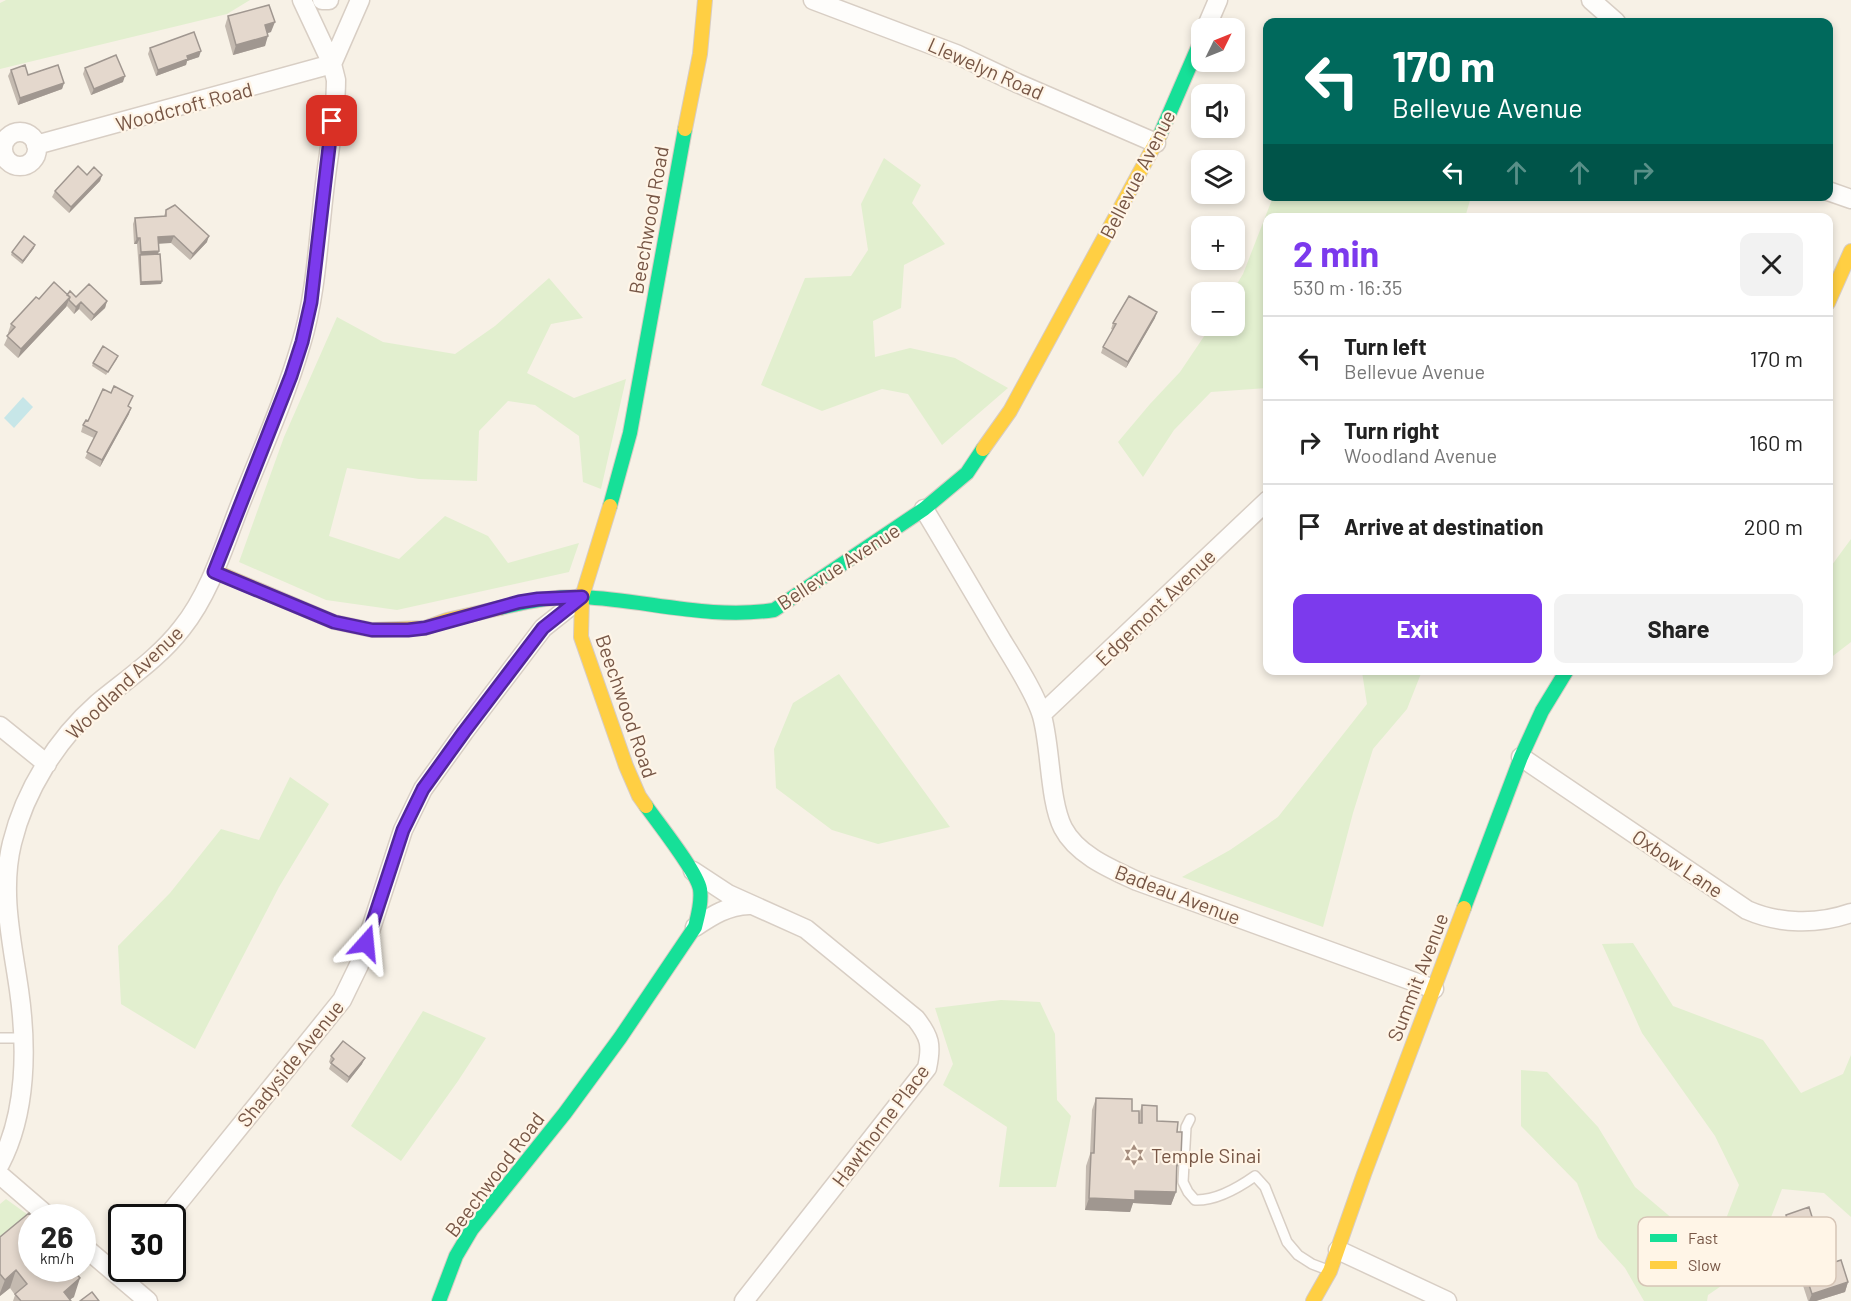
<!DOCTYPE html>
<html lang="en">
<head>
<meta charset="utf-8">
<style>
	:root { --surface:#fff; --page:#f2f2f2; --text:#222; --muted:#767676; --line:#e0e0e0; --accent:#7c3aed }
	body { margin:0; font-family:Barlow,sans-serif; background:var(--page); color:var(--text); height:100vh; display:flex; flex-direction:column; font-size:22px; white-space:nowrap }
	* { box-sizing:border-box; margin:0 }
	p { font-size:20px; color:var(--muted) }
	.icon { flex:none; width:33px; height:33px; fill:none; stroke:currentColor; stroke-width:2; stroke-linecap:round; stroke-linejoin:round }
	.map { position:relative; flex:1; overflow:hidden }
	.sheet { position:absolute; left:1263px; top:213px; width:570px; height:462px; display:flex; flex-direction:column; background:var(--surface); border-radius:12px; box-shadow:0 3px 9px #0003 }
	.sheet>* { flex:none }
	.hud { position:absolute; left:1263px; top:18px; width:570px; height:183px; border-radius:12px; box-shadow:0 3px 9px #0003; background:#00695c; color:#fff; overflow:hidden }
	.needle { width:39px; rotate:47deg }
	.buttons { position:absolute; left:1191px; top:18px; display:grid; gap:12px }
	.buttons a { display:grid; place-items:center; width:54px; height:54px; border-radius:12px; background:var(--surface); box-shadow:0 3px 9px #0003; font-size:30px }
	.speed { position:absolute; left:18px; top:1204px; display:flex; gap:12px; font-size:30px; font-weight:700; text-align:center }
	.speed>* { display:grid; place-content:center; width:78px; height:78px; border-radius:50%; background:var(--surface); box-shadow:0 3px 9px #0003; line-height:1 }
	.speed small { font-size:15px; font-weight:400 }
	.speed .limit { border:3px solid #111; border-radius:9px; background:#fff; color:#111 }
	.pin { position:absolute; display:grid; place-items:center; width:51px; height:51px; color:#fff; margin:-26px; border-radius:12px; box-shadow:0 3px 9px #0006 }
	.me { position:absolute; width:66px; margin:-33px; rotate:18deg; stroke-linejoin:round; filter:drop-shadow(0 0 4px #0008) }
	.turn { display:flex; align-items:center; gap:21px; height:126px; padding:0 30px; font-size:27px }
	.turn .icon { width:78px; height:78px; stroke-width:2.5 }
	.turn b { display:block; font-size:42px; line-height:51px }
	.lanes { display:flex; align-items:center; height:57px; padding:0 30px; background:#0003; justify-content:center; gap:30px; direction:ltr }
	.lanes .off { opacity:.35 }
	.round { display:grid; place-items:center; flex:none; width:63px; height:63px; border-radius:12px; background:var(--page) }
	.overview { display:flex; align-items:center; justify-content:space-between; height:102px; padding:0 30px }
	h1 { font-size:36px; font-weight:700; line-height:45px; color:var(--accent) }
	.button { display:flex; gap:12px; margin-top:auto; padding:12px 30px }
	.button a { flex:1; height:69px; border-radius:12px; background:var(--accent); color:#fff; font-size:24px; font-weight:700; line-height:69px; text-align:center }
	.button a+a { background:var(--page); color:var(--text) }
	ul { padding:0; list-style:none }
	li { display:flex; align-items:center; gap:18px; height:84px; padding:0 30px; border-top:2px solid var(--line) }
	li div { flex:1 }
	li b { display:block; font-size:22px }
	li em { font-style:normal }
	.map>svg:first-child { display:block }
	.green { fill:#e2efcf }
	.water { fill:#c7e6e8 }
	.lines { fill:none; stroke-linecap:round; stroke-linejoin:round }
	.lane-casing { stroke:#d8cec4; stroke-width:12 }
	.street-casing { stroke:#d8cec4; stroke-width:21 }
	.fast-casing { stroke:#d7ccc3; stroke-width:16 }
	.slow-casing { stroke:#d7ccc3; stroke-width:16 }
	.lane { stroke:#fefdfb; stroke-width:9 }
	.street { stroke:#fefdfb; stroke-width:18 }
	.fast { stroke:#16e098; stroke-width:14 }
	.slow { stroke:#ffcf43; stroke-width:14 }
	.wall { fill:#c4bab0 }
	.shaded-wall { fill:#a09790 }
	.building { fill:#e4d8cd; stroke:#a09790; stroke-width:1.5 }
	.route-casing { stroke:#51269a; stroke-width:15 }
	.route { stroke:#7c3aed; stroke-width:10 }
	.labels { text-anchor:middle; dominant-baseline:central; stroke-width:4.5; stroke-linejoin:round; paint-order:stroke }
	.street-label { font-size:20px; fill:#775645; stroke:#fff5e7 }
	.poi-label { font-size:20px; fill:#775645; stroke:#fff5e7; text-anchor:start }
	.key { fill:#fff5e7; stroke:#d6c5b6; stroke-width:1.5 }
	.key-label { font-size:16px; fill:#775645 }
</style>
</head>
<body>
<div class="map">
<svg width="1851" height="1301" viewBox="0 0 1851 1301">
	<rect width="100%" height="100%" fill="#f7f1e6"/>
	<path class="green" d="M6,0H250L227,14L0,69V3Z
		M884,158L921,185L912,203L945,244L904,265L901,308L873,321L875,357L910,348L955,358L1008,388L942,445L908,394L882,389L822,411L761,385L805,278L851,276L868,250L861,204Z
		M1273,197H1471L1466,214L1467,217L1268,218L1267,388L1211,392L1174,430L1143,477L1118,442L1150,404L1180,372L1211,326H1234V292H1232L1243,274Z
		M549,278L583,318L551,324L527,373L574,398L626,379L601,489L583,482L579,436L535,405L508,401L479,431L477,481L419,479L347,468L329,536L399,559L445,516L488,536L508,563L579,543L569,572L397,610L326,600L239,562L284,437L337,317L383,342L455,354L495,326Z
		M1851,539V642L1829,659V569Z
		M1360,671H1422L1407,709L1373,749L1353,813L1323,927L1182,877L1230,850L1278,817L1367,704L1362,672Z
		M839,674L950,827L878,844L832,830L776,788L774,749L793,703Z
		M290,777L329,804L279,887L195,1049L121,1004L118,946L170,893L221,829L259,840Z
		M1633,943L1673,1006L1763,1040L1801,1093L1843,1074L1851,1055V1217L1824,1193L1782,1189L1761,1243L1746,1269L1708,1295L1707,1301H1644L1625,1268L1598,1238L1577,1183L1521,1126V1070L1547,1072L1598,1127L1635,1187L1693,1236L1724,1224L1739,1185L1715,1136L1642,1033L1602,944Z
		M1001,1000L1040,1002L1055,1034L1057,1100L1071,1116L1056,1187H999L1007,1127L943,1085L953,1064L935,1008Z
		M423,1011L486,1038L458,1081L401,1161L351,1126Z
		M6,1199L31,1217L0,1242V1204Z"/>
	<path class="water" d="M23,397L33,407L14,428L4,418Z"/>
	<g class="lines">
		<defs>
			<path id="lane" d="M0,1038H23
				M1190,1119L1186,1127L1183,1182L1188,1192L1195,1200C1216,1201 1238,1188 1255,1176L1265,1187L1287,1242L1298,1255L1312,1264L1328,1270"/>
			<path id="street" d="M322,0H329
				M813,0L956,54L1017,83L1156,143
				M1591,0L1616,22
				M1206,28L1218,0
				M3 149a17 17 0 1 1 34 0a17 17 0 1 1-34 0Z
				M36,145L332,64L360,0
				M1828,191L1851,199
				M924,509C950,552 975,595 1001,639C1013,659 1036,694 1042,716C1051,748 1049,800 1063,828C1077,855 1111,869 1137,881L1434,989
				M1042,714L1268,500
				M0,726L47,764
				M1521,757L1747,910C1779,924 1817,925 1851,913
				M693,871L728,894L806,929L916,1019C930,1037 932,1045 927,1068L744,1301
				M695,927C713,915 727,906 749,905
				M0,1164C27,1113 27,1046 19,990C12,941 0,892 12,843C25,790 57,739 98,703C127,679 159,658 182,628C210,593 224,546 240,505C261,452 285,399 301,344C316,296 318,242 324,192C328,155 336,117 336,80L332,64L302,0
				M0,1175L50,1218
				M166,1218L342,1000L359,965L403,830L423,789L464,732L543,628L582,597
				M82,1245L148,1301
				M1338,1250L1447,1301"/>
			<path id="fast" d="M1160,135L1202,38
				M610,506L630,433L685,129
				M500,608C527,601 554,596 582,597C646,600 710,620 774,610L924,509L967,473L983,449
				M1464,908L1521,757L1542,711L1567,670
				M439,1301L456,1256L472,1229L565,1113L620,1038L695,927C698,915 702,902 700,889C697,872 658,823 646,806"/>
			<path id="slow" d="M685,129L700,54L705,0
				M1828,303L1851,251
				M983,449L1010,411L1160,135
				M610,506L582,597L581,637L626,766L639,796L646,806
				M214,571L334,622L372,630L425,628L447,620L500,608
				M1313,1301L1330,1271L1364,1174L1464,908"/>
		</defs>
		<use href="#lane" class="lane-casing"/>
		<use href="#street" class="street-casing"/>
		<use href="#fast" class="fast-casing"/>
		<use href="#slow" class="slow-casing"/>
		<use href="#lane" class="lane"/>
		<use href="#street" class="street"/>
		<use href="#fast" class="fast"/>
		<use href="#slow" class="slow"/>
	</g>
	<path class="wall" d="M228,16L271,32L267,33L265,46L233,55L225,26Z
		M150,48L199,57L187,61L186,65L156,76L148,54Z
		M85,68L123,82L91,95L83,74Z
		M11,70L28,75L64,83L62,89L18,105L8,76Z
		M87,175H102L100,181L69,213L52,197L55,191Z
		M166,210L207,242L190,260L171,243H159L158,254L162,281L161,284L140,285L137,244H134L133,224L135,218L164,216Z
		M34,248L22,264L11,255L12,252Z
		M67,295L76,297L107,301L105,308L91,321L79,309L74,314L67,306L18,358L4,345L9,334L8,333L11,324L39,299Z
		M1155,318L1126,368L1101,353L1103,347L1113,330L1111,329L1113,323Z
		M117,359L106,375L92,366L93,363Z
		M111,393L133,396L128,406L129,414L100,467L85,458L94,438L81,432L83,425L88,421Z
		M331,1056L362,1064L347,1083L329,1069L331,1064L329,1062Z
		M1096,1098L1139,1114L1142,1105L1157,1121L1176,1169V1192L1171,1205L1133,1203L1130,1212L1085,1210L1086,1166L1090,1154L1092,1110Z
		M1786,1215L1821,1246L1832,1263L1848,1282L1845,1292L1816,1301H1808L1783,1224Z
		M0,1237L32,1269L74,1297L70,1299L71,1301H13L15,1295L10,1288L0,1296Z"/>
	<path class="shaded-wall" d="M275,22L271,32L262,35L265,25Z
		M268,36L265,46L233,55L236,45Z
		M201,51L199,57L187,61L186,65L156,76L158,70L187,56Z
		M125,76L123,82L91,95L94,89Z
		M64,83L62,89L18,105L20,98Z
		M102,175L100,181L69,213L71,207Z
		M174,236L171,243L156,244L158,237Z
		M209,236L207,242L190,260L193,254Z
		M137,238H140L137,244H134Z
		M35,245L34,248L22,264L23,261Z
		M159,251L157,257L140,255L141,252Z
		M162,281L161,284L140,285L141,282Z
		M70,297L66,307L18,358L21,349Z
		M107,301L105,308L91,321L94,315Z
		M81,302L79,309L74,314L76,307Z
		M1157,312L1155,318L1126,368L1128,362Z
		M131,408L129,414L100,467L102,460Z
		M365,1058L362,1064L347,1083L349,1077Z
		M1177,1157H1181L1176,1170Z
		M1135,1191L1176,1192L1171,1205L1133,1203L1130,1212L1085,1210L1089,1198Z
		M16,1270L10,1288L0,1296V1293L5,1280Z
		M80,1278L74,1297L68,1301L64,1292Z
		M1848,1282L1845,1292L1816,1301H1809L1812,1294Z"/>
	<path class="building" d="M269,5L275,22L265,25L268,36L236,45L228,16Z
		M194,32L201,51L187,56L188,59L158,70L150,48Z
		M116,55L125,76L94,89L85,68Z
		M25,65L28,75L58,65L64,83L20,98L11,70Z
		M78,166L87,175L94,167L102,175L71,207L55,191Z
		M175,205L209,236L193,254L174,236L158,237L159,251L141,252L140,238H137L135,218L166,216V210Z
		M24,236L35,245L23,261L12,252Z
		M160,254L162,281L141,282L140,255Z
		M54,282L70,297L21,349L7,336L15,327L11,324L36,297L39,299Z
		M89,284L107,301L94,315L81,302L76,307L69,300L70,297L67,295L70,291L76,297Z
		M1129,296L1157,312L1128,362L1103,347L1116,324L1113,323Z
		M103,346L118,356L108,372L93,363Z
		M114,386L133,396L128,406L131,408L102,460L87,452L97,432L83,425L86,420L88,421L103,389L111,393Z
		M343,1041L365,1058L349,1077L331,1063L334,1059L331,1056Z
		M1096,1098L1132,1099V1111H1139V1123H1142V1105L1157,1106V1121L1178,1122L1177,1132H1182L1181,1157H1177L1176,1192L1135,1191V1200L1089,1198L1091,1153H1094Z
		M1809,1207L1821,1246L1826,1244L1832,1263L1841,1260L1848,1282L1812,1294L1786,1215Z
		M29,1213L33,1218H32V1269H44L45,1270L46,1269H72L80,1278L64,1292L71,1301H21L15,1294L27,1284L16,1270L5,1280L0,1274V1237Z
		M92,1292L99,1301H80Z"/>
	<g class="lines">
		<defs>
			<path id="route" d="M332,121L311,302L302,342L291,376L214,572L334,622L372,630H408L425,628L519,602L538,599L582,597L543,628L464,732L423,789L403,830L366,943"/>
		</defs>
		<use href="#route" class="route-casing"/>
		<use href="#route" class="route"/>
	</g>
	<defs>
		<symbol id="synagogue-bare" viewBox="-9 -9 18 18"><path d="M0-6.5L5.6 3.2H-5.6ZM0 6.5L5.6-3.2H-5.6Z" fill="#a48c7d" stroke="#fff5e7" stroke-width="2.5" paint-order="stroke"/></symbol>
	</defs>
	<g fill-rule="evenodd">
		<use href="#synagogue-bare" x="1119" y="1140" width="30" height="30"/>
	</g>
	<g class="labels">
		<g class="street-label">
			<text transform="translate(986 68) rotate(24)">Llewelyn Road</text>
			<text transform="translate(184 106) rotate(-15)">Woodcroft Road</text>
			<text transform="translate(1137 174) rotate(-63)">Bellevue Avenue</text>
			<text transform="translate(648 220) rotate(-80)">Beechwood Road</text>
			<text transform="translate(838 566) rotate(-33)">Bellevue Avenue</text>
			<text transform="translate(1155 607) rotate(-44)">Edgemont Avenue</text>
			<text transform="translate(124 682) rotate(-44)">Woodland Avenue</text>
			<text transform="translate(627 706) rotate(71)">Beechwood Road</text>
			<text transform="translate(1678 863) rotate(34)">Oxbow Lane</text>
			<text transform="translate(1178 894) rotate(21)">Badeau Avenue</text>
			<text transform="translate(1417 977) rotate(-69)">Summit Avenue</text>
			<text transform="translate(290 1063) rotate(-51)">Shadyside Avenue</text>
			<text transform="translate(880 1125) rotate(-53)">Hawthorne Place</text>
			<text transform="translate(494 1174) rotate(-53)">Beechwood Road</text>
		</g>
		<g class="poi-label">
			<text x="1151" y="1155">Temple Sinai</text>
		</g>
	</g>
	<rect x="1638" y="1217" width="198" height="69" rx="9" class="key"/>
	<rect x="1650" y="1234" width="27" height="8" fill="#16e098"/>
	<rect x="1650" y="1261" width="27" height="8" fill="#ffcf43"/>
	<g class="key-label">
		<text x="1688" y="1244">Fast</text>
		<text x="1688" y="1271">Slow</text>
	</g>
</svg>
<div class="buttons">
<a><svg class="needle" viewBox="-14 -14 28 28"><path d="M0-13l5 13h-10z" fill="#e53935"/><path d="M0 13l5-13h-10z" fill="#767676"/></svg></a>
<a><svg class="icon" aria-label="sound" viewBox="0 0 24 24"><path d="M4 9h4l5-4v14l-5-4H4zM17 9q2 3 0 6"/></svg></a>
<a><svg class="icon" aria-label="layers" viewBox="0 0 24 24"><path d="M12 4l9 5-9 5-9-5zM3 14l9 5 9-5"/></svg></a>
<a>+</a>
<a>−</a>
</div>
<div class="speed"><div>26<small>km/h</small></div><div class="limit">30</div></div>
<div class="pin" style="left:332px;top:121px;background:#d93025"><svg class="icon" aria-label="arrive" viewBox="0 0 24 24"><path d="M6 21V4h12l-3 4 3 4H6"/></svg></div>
<svg class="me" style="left:366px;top:943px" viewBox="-20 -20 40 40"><path d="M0-17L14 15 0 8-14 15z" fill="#7c3aed" stroke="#fff" stroke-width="4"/></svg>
<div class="hud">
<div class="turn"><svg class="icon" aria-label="left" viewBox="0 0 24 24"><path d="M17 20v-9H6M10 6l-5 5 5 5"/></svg><div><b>170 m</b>Bellevue Avenue</div></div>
<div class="lanes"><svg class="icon" aria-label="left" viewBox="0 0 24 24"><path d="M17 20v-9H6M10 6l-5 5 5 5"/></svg><svg class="icon off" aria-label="ahead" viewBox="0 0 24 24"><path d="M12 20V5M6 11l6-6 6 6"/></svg><svg class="icon off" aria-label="ahead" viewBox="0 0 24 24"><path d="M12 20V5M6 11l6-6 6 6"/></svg><svg class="icon off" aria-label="right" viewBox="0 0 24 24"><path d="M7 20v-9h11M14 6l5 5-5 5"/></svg></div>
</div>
<section class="sheet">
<div class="overview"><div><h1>2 min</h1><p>530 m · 16:35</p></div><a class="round"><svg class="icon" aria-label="close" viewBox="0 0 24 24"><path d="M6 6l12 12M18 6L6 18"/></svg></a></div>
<ul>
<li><svg class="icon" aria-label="left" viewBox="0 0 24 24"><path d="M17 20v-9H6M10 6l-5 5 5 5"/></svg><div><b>Turn left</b><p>Bellevue Avenue</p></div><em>170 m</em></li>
<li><svg class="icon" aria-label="right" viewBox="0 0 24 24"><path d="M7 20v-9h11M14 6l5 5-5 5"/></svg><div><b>Turn right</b><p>Woodland Avenue</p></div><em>160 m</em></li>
<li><svg class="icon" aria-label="arrive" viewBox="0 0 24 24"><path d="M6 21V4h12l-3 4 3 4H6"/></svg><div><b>Arrive at destination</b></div><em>200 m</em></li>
</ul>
<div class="button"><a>Exit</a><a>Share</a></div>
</section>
</div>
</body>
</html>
